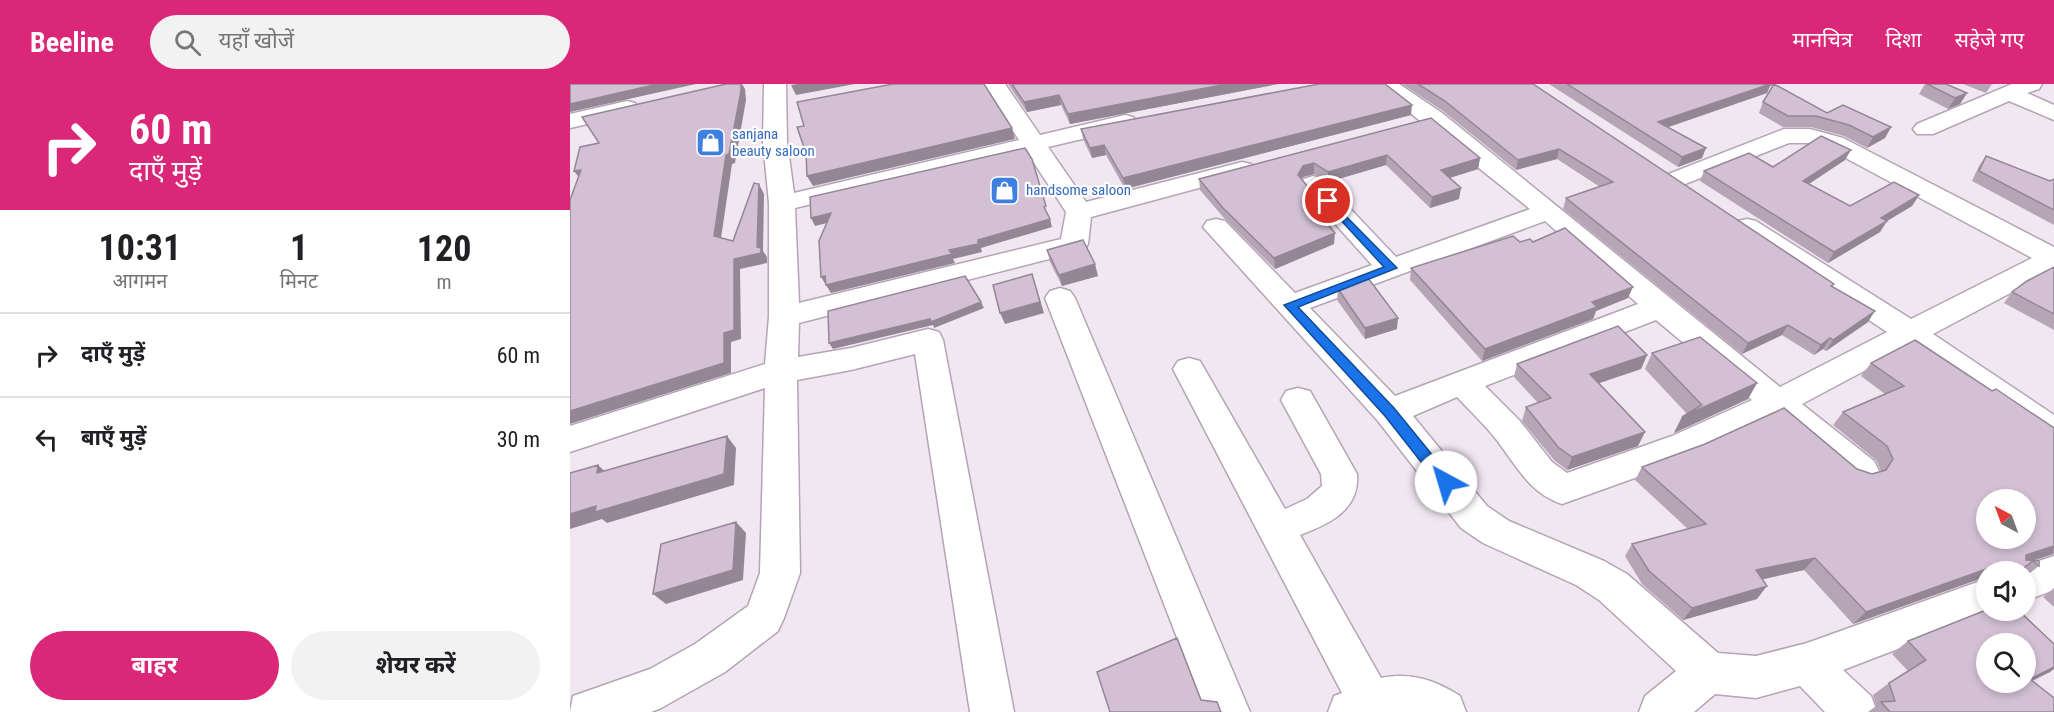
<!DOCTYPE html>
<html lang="hi">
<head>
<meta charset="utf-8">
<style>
	:root { --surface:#fff; --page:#f2f2f2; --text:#202124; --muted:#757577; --line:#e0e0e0; --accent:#db2777 }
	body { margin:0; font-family:"Roboto Condensed","Noto Sans Devanagari",sans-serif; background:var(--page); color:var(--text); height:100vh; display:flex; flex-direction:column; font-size:22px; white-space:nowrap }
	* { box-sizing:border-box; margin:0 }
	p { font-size:20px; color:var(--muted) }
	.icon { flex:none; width:33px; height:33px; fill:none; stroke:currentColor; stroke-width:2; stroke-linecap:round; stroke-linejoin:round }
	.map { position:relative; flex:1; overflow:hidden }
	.panel { display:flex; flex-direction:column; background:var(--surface); width:570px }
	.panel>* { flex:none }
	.banner { background:#db2777; color:#fff; overflow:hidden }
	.needle { width:39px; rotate:319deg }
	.fabs { position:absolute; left:1406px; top:405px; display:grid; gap:12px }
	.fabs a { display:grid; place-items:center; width:60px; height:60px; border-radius:50%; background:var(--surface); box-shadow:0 3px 9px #0003; font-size:30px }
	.pin { position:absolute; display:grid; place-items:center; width:51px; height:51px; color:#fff; margin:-26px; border:3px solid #fff; border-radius:50%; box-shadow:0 2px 6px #0007 }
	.me { position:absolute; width:66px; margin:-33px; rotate:321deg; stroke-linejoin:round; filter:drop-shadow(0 0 4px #0008) }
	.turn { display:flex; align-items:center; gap:21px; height:126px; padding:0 30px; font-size:27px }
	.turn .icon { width:78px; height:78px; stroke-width:2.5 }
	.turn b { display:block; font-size:42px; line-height:51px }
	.eta { display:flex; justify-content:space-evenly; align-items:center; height:102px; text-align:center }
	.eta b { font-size:36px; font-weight:700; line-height:42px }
	.cta { display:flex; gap:12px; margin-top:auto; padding:12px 30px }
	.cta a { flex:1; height:69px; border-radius:36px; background:var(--accent); color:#fff; font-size:24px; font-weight:700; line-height:69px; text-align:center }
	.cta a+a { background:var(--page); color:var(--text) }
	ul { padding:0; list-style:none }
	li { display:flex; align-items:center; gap:18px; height:84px; padding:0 30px; border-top:2px solid var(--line) }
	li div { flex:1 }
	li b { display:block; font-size:22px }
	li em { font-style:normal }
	header { display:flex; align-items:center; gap:36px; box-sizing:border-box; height:84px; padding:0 30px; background:var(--accent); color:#fff }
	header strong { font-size:28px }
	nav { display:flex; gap:33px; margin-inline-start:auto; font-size:21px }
	.search { width:420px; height:54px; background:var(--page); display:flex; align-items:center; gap:15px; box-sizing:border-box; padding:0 21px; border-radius:33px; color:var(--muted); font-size:22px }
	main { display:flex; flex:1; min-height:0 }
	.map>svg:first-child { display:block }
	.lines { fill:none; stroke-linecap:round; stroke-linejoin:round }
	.street-casing { stroke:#b5a4b6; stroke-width:3 }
	.street { fill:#fff; fill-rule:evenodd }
	.wall { fill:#b5a5b7 }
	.shaded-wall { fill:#948695 }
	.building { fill:#d3c0d5; stroke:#948695; stroke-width:1.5; fill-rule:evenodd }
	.route { fill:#1a73e8; stroke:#114b97; stroke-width:1.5 }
	.labels { text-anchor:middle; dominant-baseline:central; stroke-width:4.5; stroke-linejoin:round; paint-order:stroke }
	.far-shop-label { font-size:15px; fill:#366cbe; stroke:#fff; text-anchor:start }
</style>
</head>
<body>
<header>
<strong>Beeline</strong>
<div class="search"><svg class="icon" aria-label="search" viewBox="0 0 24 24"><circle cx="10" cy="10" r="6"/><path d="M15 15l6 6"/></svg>यहाँ खोजें</div>
<nav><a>मानचित्र</a><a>दिशा</a><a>सहेजे गए</a></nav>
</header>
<main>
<section class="panel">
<div class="banner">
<div class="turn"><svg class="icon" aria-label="right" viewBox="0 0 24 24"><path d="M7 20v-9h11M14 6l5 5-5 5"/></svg><div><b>60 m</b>दाएँ मुड़ें</div></div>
</div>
<div class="eta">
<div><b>10:31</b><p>आगमन</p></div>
<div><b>1</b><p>मिनट</p></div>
<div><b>120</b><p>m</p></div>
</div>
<ul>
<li><svg class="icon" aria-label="right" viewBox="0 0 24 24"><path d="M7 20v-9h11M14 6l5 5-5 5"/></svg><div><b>दाएँ मुड़ें</b></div><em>60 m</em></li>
<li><svg class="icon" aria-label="left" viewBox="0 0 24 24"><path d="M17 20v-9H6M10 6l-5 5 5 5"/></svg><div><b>बाएँ मुड़ें</b></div><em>30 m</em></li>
</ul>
<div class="cta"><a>बाहर</a><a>शेयर करें</a></div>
</section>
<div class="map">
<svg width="1484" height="628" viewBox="0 0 1484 628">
	<rect width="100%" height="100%" fill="#f1e7f1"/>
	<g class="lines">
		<defs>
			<path id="street" d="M194,0H216L217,58L224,109L449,56L413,0H435L470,51L555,31L563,33L567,38L563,43L478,63L516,118L672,78L681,80L684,85L681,90L521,133L518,160L514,166L229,239L228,273L281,264L358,245L369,248L373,256L444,628H400L345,270L281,286L227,296L230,489L214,534L208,547L155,588L91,624L81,628H0L3,612L80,585L125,560L178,522L190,489L195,304L0,368V342L195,280L199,233V119L193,58ZM457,68L496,128L491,155L229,219L225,124Z
				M804,0H829L872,29L1210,303L1317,248L1168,149L1164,143L1168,137L1177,135L1186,137L1341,235L1462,174L1257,64L1240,59H1219L1105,104L1096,101L1092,96L1096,91L1214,45H1240L1273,54L1484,163V186L1363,250L1484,331V361L1472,357L1339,263L1232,320L1304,377L1309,387L1304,397L1291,401L1278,397L1205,335L1126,372L992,420C959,409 946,381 926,355C914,340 900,327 887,313L843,332L917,422L939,437L1034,477L1057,490L1148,569L1186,572L1237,559L1416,495V526H1429L1273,586L1301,612L1307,628H1255L1230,602L1186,614L1145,610L1124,628H1069L1075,612L1106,587L1029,516L1006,501L913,459L891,444L808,337L633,143L637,137L646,135L655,137L725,209L802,181L734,105L730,100L734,95L743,92L752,95L826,173L960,125ZM975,137L1068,220L825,312L740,224ZM1086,236L1182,316L1102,352L997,389L982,378L949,336L915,302Z
				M1442,0H1472L1469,5L1457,9L1484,21V36L1439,17L1363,50H1347L1343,45L1347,40Z
				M57,17L65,19L68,24L65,29L0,44V30Z
				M490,204L500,207L505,214L680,628H636L475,214L480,207Z
				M619,274L630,277L715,425L737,415L752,402L751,390L711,316L716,307L728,304L740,307L787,390C790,426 759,440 730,451L811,594C841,588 865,596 890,612L896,628H758L764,612L772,609L603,285L608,277Z
				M1484,472V506L1455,517V488L1441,486Z"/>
		</defs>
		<use href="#street" class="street-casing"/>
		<use href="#street" class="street"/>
	</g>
	<path class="wall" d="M438,0H708L500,40L491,21L457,28Z
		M832,0H963L1264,200L1262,202L1298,238L1256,267L1253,265L1244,271L1212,251L1172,270L993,125L996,114L1030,103L987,75L946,86L873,27Z
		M979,0H1203L1257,29L1321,43L1315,54L1297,64L1274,52L1241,43H1213L1189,29L1193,18L1203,1L1200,2L1197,9L1098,43L1132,74L1108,83Z
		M1355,0H1376L1397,9L1390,20L1378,25L1349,10Z
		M1393,0H1422L1416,9Z
		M841,31L555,105L536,71L522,74L513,55L511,45Z
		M861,34L910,74L908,85L879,94L889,115L860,124L816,81L758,98L744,90L733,93L732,95L744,110V120L742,121L764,160L705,185L654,134L630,106L629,95Z
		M1416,72L1480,97L1484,95V141L1402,97L1409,82Z
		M1275,76L1239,100L1280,122L1349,111L1342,122L1317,137L1310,148L1258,179L1130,97L1134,87L1203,83Z
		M950,158H963L1058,214L1026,227L1023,235L912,277L840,196L841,184Z
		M477,166L528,192L492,202L480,178Z
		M1484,183V246L1434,219L1442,208Z
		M768,205L827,245L795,255L767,216Z
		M1082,269L1187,299L1178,315L1104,349L1112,333L1117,330L1075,285Z
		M1077,271L1071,285L1028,299L1068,362L997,386L984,376L952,337L956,323L968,319L944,293L947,280Z
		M1301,279L1422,307L1484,344V470L1463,477L1469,482L1455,493V488H1416V493H1415L1283,540L1234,486L1192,495L1187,515L1113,536L1072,500L1055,472L1062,460L1118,445L1065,396L1072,383L1287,385L1302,390L1311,387L1306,376L1263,341L1273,328L1315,310L1291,292Z
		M1484,504V523L1473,513Z
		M1338,557L1480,588L1462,597L1484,628H1298L1306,622L1303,611L1319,599L1338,587L1322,570Z"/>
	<path class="shaded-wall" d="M88,0H126L0,28V20Z
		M171,0H172L175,5L176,16L165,79L162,80L150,161L144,152L156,71Z
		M227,0H285L226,11L221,1Z
		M657,0H708L500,40L498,30Z
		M1191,0H1203V1L1200,2L1197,9L1084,48L1088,38Z
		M1397,9L1390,20L1378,25L1385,14Z
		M489,11L491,21L457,28L454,18Z
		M842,21L841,31L555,105L553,94Z
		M1321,43L1315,54L1297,64L1303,53Z
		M442,44L445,55L243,102L237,92Z
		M534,61L536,71L522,74L520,64Z
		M1136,64L1132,74L1108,83L1112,73Z
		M989,65L987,75L946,86L948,76Z
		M1281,66L1275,76L1228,107L1233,97Z
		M817,71L816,81L758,98V88Z
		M910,74L908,85L870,97L871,86Z
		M744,79V90L733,93L728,101V91L733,82Z
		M11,86V96L4,87Z
		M189,100L194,110L193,167L197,173V179L170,185L171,255L161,258V289L0,340V327L154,249L164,175L187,163Z
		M891,104L889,115L860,124L862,113Z
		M744,110V120L735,122L734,112Z
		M1349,111L1342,122L1317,137L1310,148L1258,179L1264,168L1311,134Z
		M261,129L265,137L245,142L241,134Z
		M480,135L482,143L411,164L412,168L383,175L385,179L261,209L251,193L379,166L408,156Z
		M765,149L764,160L705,185L704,174Z
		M525,180L528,192L492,202L489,191Z
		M462,190L474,229L435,240L430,229Z
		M1063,203L1058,214L1026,227L1023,235L912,277L915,265L1022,218Z
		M411,218L414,224L364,244L363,241L263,265L259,259Z
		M1305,227L1298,238L1256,267L1263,256Z
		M828,234L827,245L795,255V244Z
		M1218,241L1212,251L1172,270L1178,259Z
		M1260,254L1253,265L1244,271L1251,261Z
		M1077,271L1071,285L1015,304L1020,290Z
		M1187,299L1178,315L1104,349L1112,333Z
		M1075,348L1068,362L997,386L1002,373Z
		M157,352L166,364L164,401L37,439L32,435L0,445V430Z
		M28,381L40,392L27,389Z
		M166,438L176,449L173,496L96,520L83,510Z
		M1484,462L1483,470L1440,484L1456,471Z
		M1245,474L1234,486L1176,499L1186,486Z
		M1430,480L1422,488H1416L1415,493L1283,540L1296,528Z
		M1197,502L1187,515L1113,536L1122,524Z
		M1484,583V585L1480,588L1440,607L1460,595Z"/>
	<path class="building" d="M0,0H88L0,20Z
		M156,0H171V7L159,70L156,71L144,152L163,157L184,99L189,100L187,163L191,164V169L164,175V246L154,249V279L0,327V116L11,86L4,87L10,63L29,59L12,33Z
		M323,0H414L442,44L237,92L236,69L227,43L234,42L227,18Z
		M442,0H657L498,30L489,11L454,18Z
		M749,0H815L842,21L553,94L534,61L520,64L511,45Z
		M848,0H963L1264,200L1261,202L1305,227L1263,256L1260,254L1251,261L1218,241L1178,259L996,114L1043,98L989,65L948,76L875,17Z
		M997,0H1200L1088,38L1136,64L1112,73Z
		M1204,0L1257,29L1273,21L1321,43L1303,53L1279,41L1246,32H1218L1193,18Z
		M1357,0H1376L1397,9L1385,14Z
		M861,34L910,74L871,86L891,104L862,113L817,71L758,88L744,79L733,82L728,91L744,110L734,112L765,149L704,174L653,124L629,95Z
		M1251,52L1281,66L1233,97L1280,122L1324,98L1349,111L1311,134L1317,137L1264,168L1134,87L1179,69L1203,83Z
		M455,64L462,75L476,122L474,123L480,135L408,156V160L379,166L382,170L256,201L255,192L251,193L249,157L261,129L241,134L240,113Z
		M1416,72L1480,97L1484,95V126L1409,87Z
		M995,144L1063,203L1022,218L1027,223L915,265L841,184L943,152L950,158L960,155L963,158Z
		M513,156L525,180L489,191L477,166Z
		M1484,183V230L1442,208L1457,197Z
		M462,190L470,218L430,229L423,201Z
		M395,192L411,218L361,238L360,235L259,259L258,227Z
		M798,194L828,234L795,244L768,205Z
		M1048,242L1077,271L1020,290L1075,348L1002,373L988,363L956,323L981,314L947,280Z
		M1130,253L1187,299L1112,333L1132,321L1082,269Z
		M1345,256L1422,307L1426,305L1484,344V462L1456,471V476L1469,477V482L1463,477L1448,488H1434L1433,482L1430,480L1296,528L1245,474L1186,486L1197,502L1122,524L1079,487L1062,460L1136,440L1072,383L1135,360L1214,324L1287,385L1302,390L1316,386L1323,375L1317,362L1273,328L1334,302L1301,279ZM1416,416H1455V454H1416Z
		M157,352L154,390L25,428L26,422L0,430V389L28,381L27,389Z
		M166,438L163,486L83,510L91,460Z
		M1416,526H1448L1484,560V583L1460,595L1484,614V628H1320L1311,618L1325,617L1319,599L1356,576L1338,557ZM1416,560H1455V598H1416Z
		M607,554L631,616L647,618L651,628H540L527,588Z"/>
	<path class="route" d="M758,114L827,184L728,223L824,324L881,394L883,398L881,402H870L815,332L714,221L814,183L755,119V115Z"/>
	<defs>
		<symbol id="shop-square" viewBox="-11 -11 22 22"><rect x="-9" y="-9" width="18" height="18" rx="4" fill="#3f7fe0" stroke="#fff"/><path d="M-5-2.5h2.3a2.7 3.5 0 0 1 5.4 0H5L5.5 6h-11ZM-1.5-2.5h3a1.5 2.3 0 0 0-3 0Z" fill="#fff"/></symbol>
	</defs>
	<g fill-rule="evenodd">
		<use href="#shop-square" x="124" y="42" width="33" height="33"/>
		<use href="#shop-square" x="418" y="90" width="33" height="33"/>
	</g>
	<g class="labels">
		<g class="far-shop-label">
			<text x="162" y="50">sanjana<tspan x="162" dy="17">beauty saloon</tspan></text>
			<text x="456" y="106">handsome saloon</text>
		</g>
	</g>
</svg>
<div class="fabs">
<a><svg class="needle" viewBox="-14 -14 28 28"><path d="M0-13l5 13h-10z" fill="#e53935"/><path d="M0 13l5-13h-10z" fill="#757577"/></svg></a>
<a><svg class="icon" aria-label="sound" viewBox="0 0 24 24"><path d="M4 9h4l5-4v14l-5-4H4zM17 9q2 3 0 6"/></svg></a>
<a><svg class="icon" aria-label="search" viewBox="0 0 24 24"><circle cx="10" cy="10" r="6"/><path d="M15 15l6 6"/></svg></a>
</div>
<div class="pin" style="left:758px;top:117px;background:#d93025"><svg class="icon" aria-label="arrive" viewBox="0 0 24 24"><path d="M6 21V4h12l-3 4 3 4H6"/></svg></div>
<svg class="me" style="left:876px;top:398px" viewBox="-20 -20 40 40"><circle r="19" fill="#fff"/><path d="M0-13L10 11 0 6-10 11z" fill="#1a73e8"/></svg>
</div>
</main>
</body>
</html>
